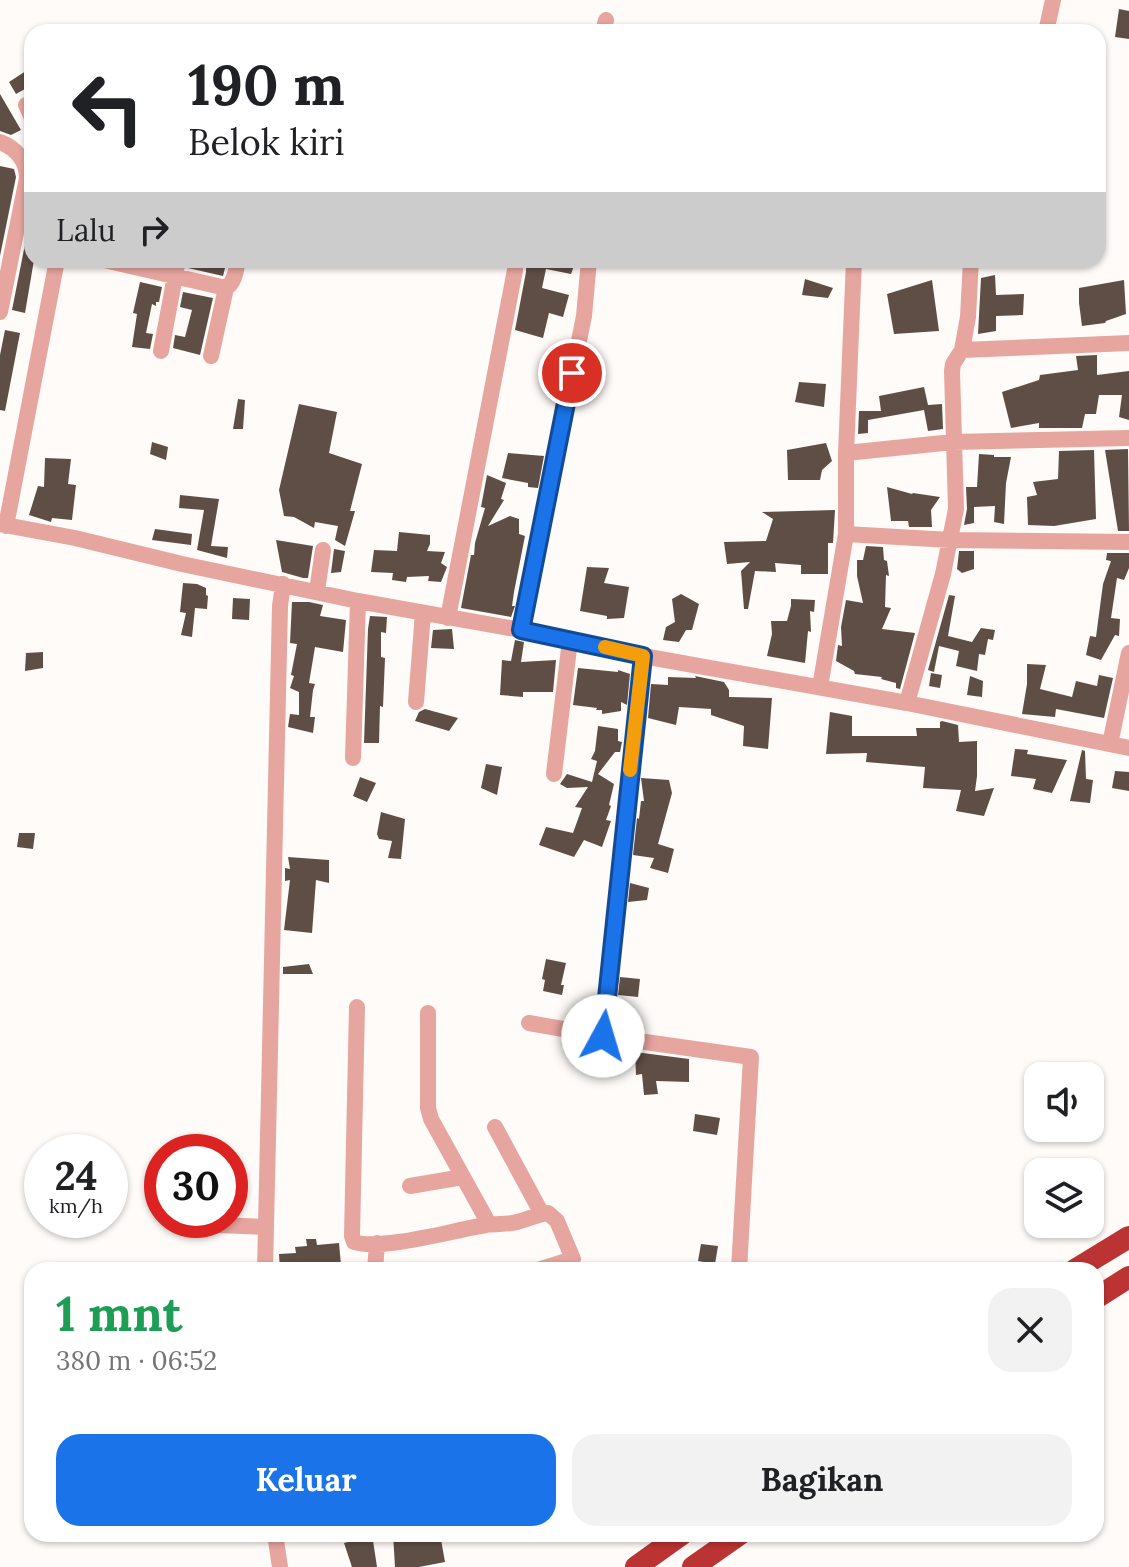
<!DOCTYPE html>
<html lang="id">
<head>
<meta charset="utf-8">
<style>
	:root { --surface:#fff; --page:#f2f2f2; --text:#202124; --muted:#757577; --accent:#1a73e8 }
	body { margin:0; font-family:Lora,serif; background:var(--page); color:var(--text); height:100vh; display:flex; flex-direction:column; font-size:30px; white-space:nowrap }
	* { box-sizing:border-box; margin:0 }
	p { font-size:26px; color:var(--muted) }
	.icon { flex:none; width:44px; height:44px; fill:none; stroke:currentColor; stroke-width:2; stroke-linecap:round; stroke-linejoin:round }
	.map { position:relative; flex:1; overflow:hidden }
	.panel { position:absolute; left:24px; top:1262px; width:1080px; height:280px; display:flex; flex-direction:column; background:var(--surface); border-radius:24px; box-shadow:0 2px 6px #0004 }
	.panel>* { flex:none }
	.top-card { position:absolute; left:24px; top:24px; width:1082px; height:244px; border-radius:24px; box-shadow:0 2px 6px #0004; background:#fff; color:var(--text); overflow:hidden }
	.controls { position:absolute; left:1024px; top:1062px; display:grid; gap:16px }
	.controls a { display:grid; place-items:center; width:80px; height:80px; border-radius:16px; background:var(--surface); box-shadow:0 2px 6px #0004; font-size:40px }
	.speed { position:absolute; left:24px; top:1134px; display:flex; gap:16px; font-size:40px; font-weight:700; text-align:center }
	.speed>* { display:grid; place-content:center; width:104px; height:104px; border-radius:50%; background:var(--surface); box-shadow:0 2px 6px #0004; line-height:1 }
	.speed small { font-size:20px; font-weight:400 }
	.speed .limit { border:12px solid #d22; background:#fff; color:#111 }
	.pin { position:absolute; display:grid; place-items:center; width:68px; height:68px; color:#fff; margin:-34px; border:4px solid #fff; border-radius:50%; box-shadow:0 2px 8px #0007 }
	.me { position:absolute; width:88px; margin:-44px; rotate:6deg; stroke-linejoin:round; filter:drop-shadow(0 0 6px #0008) }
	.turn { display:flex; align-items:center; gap:28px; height:168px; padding:0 32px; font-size:36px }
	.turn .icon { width:104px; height:104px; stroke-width:2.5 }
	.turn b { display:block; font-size:56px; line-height:68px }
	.then { display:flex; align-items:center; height:76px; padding:0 32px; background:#0003; gap:16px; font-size:30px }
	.round { display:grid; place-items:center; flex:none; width:84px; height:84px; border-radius:24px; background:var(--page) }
	.headline { display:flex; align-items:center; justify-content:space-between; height:136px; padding:0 32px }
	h1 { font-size:48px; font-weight:700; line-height:60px; color:#1e9e55 }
	.primary-button { display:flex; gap:16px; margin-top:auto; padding:16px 32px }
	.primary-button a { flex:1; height:92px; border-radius:24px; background:var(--accent); color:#fff; font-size:32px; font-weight:700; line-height:92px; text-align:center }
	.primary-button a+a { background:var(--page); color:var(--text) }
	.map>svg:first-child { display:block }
	.building { fill:#5f4e45 }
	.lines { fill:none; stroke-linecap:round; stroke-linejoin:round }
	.minor { stroke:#e7a59f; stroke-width:16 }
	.highway { stroke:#bc3334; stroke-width:22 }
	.route-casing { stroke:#114b97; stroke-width:20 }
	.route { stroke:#1a73e8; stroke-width:14 }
	.slow { stroke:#f59e0b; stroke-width:14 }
</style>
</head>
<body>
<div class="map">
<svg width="1129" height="1567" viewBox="0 0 1129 1567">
	<rect width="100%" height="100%" fill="#fefbf8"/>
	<path class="building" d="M1119,9L1129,11V39L1115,37Z
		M32,67V85L16,94L9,82Z
		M0,94L21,130L11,135L0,131Z
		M0,166L14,169L16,177L0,256Z
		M32,209V260H34L25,313L12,310Z
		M189,260H227L223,276L188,268Z
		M526,260H562L575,263L571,274L546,269L542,288L569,295L563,317L549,313L543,338L515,330L526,272Z
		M995,275L996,295L1024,294L1023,315L996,316V331L978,334L981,278Z
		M805,279L833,288L828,298L802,295Z
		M932,280L939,331L894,334L887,294Z
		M1124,280L1126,314L1106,321L1105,323L1082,326L1079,303V288Z
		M140,282L162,287L159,302H156V306L152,304L146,333L153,334L150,349L132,347L137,314L133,313Z
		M183,292L213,298L200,355L173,348L175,335L185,337L192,310L180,307Z
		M5,330L20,333L5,411L0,410V355Z
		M1097,355V375L1129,371V420L1119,417L1122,395H1099L1096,414H1085L1082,428H1039V423L1011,428L1002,392L1039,380L1040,375L1078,370L1076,356Z
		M799,382L826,384L824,407L795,402Z
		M924,387L928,405L942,404L943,429L928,431L924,410L868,420V433L858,434L859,411H881L879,396Z
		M238,399L245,400L243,429H233Z
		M299,404L337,412L329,453L362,464L350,511H355L345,546L335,540L338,526L315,522L314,528L294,517L284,516L279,490Z
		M152,442L168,447L166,460L150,454Z
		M826,443L832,461L822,470L820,480H788L787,450Z
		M1128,449L1129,531H1118L1105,450Z
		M1094,450L1096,519L1054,526L1028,525L1027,497L1037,495L1033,482L1058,479L1059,451Z
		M508,453L544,456L538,488L528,487V483L502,478Z
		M979,454L994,455V457H1011L1006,483L1004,524L994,522L995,506L974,507V523L964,525L967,509L966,487H977Z
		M45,458L71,459L68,484L76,485L72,520L52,518L51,522L29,515L38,486L44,487Z
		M487,475L506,483L501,499L504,500L488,526L510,516L519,519V534L525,536L514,592L512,606H515L511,617L461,608L471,555H474L475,543L485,508L481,507Z
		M887,487L912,494L913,493L940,497L931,510L932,527H909L908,521H891Z
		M180,495L219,499L211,546L228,547L227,558L197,550L204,510L179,508Z
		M835,510L833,543H828V574H801V565L775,563L776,572L755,571L748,609H744L741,571L750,562L727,564L724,542L766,541L773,519L762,512Z
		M155,529L192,534L191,545L152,540Z
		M399,532L430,535V544L427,551L445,552L441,563L447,567L441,582L428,581L429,576L407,577L406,582L392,580L393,573L371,572L374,550L397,551Z
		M276,540L313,546L308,578H303L282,572Z
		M866,546L883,547L884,560L887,561L889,576L886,575L885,607L891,608L882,629L915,633L900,689L896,688V683L881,679L882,677L855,674L854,671L836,661L838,645L842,646L841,627L846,600L863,603L857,576V560H863Z
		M334,549L345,551L341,572L331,573Z
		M959,551H974V569L962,573L957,569Z
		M1107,553H1129V568L1124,580L1117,578L1111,618L1120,619L1119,636L1115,635L1101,660L1086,655L1090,636L1096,637L1103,584L1111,561L1106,560Z
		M587,567L609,568L604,583L629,587L624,618L607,619V616L580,611Z
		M183,583L197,584L206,588V595L208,596L207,609L195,608L192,637L181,635L186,613L180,612Z
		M681,594L699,604L692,630H686L679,642L663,640L666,627L675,622L672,599Z
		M949,595L955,596L948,636L972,642L981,628L995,630L993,640L988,639L985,655L979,654L977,671L956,666L959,651L939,646L934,672L928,670Z
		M233,598L250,599L249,620L232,619Z
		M791,599L815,600L814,612L810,611L811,632L808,631L805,663L767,656L772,634L771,621H787L791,606Z
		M292,602H309L323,605L320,616L346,620L343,652L315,647L309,683L315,684L313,690L310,717H315L313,733L288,727L290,714L299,715V692L290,688L294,676L291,675L297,644L290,643Z
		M370,616L387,617L386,633L381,632V657L385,658L383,707L380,706L379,743H364L368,629Z
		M452,629L454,649L431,648L433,630Z
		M515,640L524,642L521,662L556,660L553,692H523V697L500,695L502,660L511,661Z
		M43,652V668L25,671L26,653Z
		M1027,664L1046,665L1040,689L1072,697L1076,681L1097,686L1099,675L1113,678L1104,718L1056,709L1055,717L1022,714L1027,684Z
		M578,668L618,672V670L630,674L627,705L621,702V711L602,714V710H596L597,708L573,705Z
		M931,673L942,675L940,688L929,686Z
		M695,676L724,682L729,690V697L772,698L768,749L743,746L744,726L711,715V709L679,707L676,725L648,718L651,684L668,685V677L696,678Z
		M970,676L983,681L982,697L967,695Z
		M425,709L458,718L449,731L415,721L419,712Z
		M830,712L852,716V736H917L916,728H940V722L942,721L958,725L959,742L977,741V776L975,791L994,788L984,816L956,811L961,790L923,788L925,767L866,762L867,753L826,754Z
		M598,726L618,729V741L622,742L620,752H615L598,774L614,784L609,805L611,806L606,820L611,821L602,847L584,840L574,857L539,845L546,827L573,833L582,808L575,807L588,787L567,788L560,784L567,774L592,782L597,761L591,759L595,751Z
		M1015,749L1028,750L1027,754L1067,760L1052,793L1033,789L1036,779L1011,776Z
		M1082,750L1085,751L1086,779L1093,780L1090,803L1070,801Z
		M486,764L502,767L497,795L481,788Z
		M1115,771L1129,772V791L1112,788Z
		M360,777L376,783L367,802L353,796Z
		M641,778L669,780L672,793L658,844L674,849L668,873L650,868L654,858L633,855L637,818L639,819L641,801H644Z
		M381,812L405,819L401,859L388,858L392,841L379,839L377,834Z
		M19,833H35L33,849L17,847Z
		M288,857L329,860V883L316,880L312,933L284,930L290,880L285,881V868L290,869Z
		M630,883L649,888L647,900L628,902Z
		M546,959L566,963L561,985H564L562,995L543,991L545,980L542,979Z
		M309,964L313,974H283V967Z
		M620,977L640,979L638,997L618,995Z
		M635,1052L689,1059V1082L656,1081L658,1094L644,1095L642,1074L636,1075Z
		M695,1114L720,1118L717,1135L693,1131Z
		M306,1239H316L317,1245L339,1243L341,1265L280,1270L279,1254L296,1253L295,1247L307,1246Z
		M701,1244L718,1246L715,1264L698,1261Z
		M347,1534H372L377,1567H352L344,1543L348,1542Z
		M393,1534H440L445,1562L419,1567H395Z"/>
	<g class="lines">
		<path class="minor" d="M603,32L606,20
			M1046,32L1053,0
			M26,105L32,118
			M0,142C16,148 27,161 27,178L0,312
			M104,260L226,288C235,283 236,270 238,260
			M962,350L1129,343
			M161,351L178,260
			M211,356L226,288
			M846,453L953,442L1129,438
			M0,524L75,538L182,564L358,601L521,630L643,656L907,703L1129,748
			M6,526L57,260
			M846,534L950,540L1129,542
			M317,591L323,550
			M448,618L515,270
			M521,630L584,316L589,260
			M820,687L846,534V453L854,260
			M416,702L423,613
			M907,703L943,574L956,509L952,371L953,364L962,350L968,317L971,260
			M1110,744L1129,653
			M353,758L358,601
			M554,774L570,640
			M357,1007L352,1236L354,1242C382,1251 454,1230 486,1225C496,1223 507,1225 517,1222C528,1219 537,1215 548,1213L557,1221L573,1259L538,1270
			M428,1013V1108L431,1119L489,1224
			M529,1023L603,1036L751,1057L739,1270
			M603,1036L643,656
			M495,1127L542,1214
			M410,1186L463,1177
			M189,1224L266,1227
			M265,1270L280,606L283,584
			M375,1270L377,1243
			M275,1534L280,1567"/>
		<path class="highway" d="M1075,1270L1129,1237
			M1096,1298L1129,1277
			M636,1567L682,1534
			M693,1567L740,1534"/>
	</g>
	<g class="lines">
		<defs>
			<path id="route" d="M572,373L521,630L643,656L603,1036"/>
		</defs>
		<use href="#route" class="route-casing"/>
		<use href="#route" class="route"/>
		<path class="slow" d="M605,647L643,656L630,770"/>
	</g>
</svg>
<div class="controls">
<a><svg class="icon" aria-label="sound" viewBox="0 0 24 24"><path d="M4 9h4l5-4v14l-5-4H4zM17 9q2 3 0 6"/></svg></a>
<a><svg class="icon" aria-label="layers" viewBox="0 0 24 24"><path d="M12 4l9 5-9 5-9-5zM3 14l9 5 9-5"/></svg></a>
</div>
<div class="speed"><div>24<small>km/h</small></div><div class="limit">30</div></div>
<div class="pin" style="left:572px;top:373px;background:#d93025"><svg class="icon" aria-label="arrive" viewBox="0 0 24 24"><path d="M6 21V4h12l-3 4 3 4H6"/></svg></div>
<svg class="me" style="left:603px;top:1036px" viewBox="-20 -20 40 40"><circle r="19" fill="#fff"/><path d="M0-13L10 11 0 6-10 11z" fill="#1a73e8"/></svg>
<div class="top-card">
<div class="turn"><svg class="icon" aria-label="left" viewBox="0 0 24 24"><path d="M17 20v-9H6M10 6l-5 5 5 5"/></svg><div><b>190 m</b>Belok kiri</div></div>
<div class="then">Lalu<svg class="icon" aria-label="right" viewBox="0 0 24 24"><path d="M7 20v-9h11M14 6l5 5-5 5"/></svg></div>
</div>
<section class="panel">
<div class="headline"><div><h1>1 mnt</h1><p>380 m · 06:52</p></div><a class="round"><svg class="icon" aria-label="close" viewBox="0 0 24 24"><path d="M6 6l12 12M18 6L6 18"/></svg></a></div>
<div class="primary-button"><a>Keluar</a><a>Bagikan</a></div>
</section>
</div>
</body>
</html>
